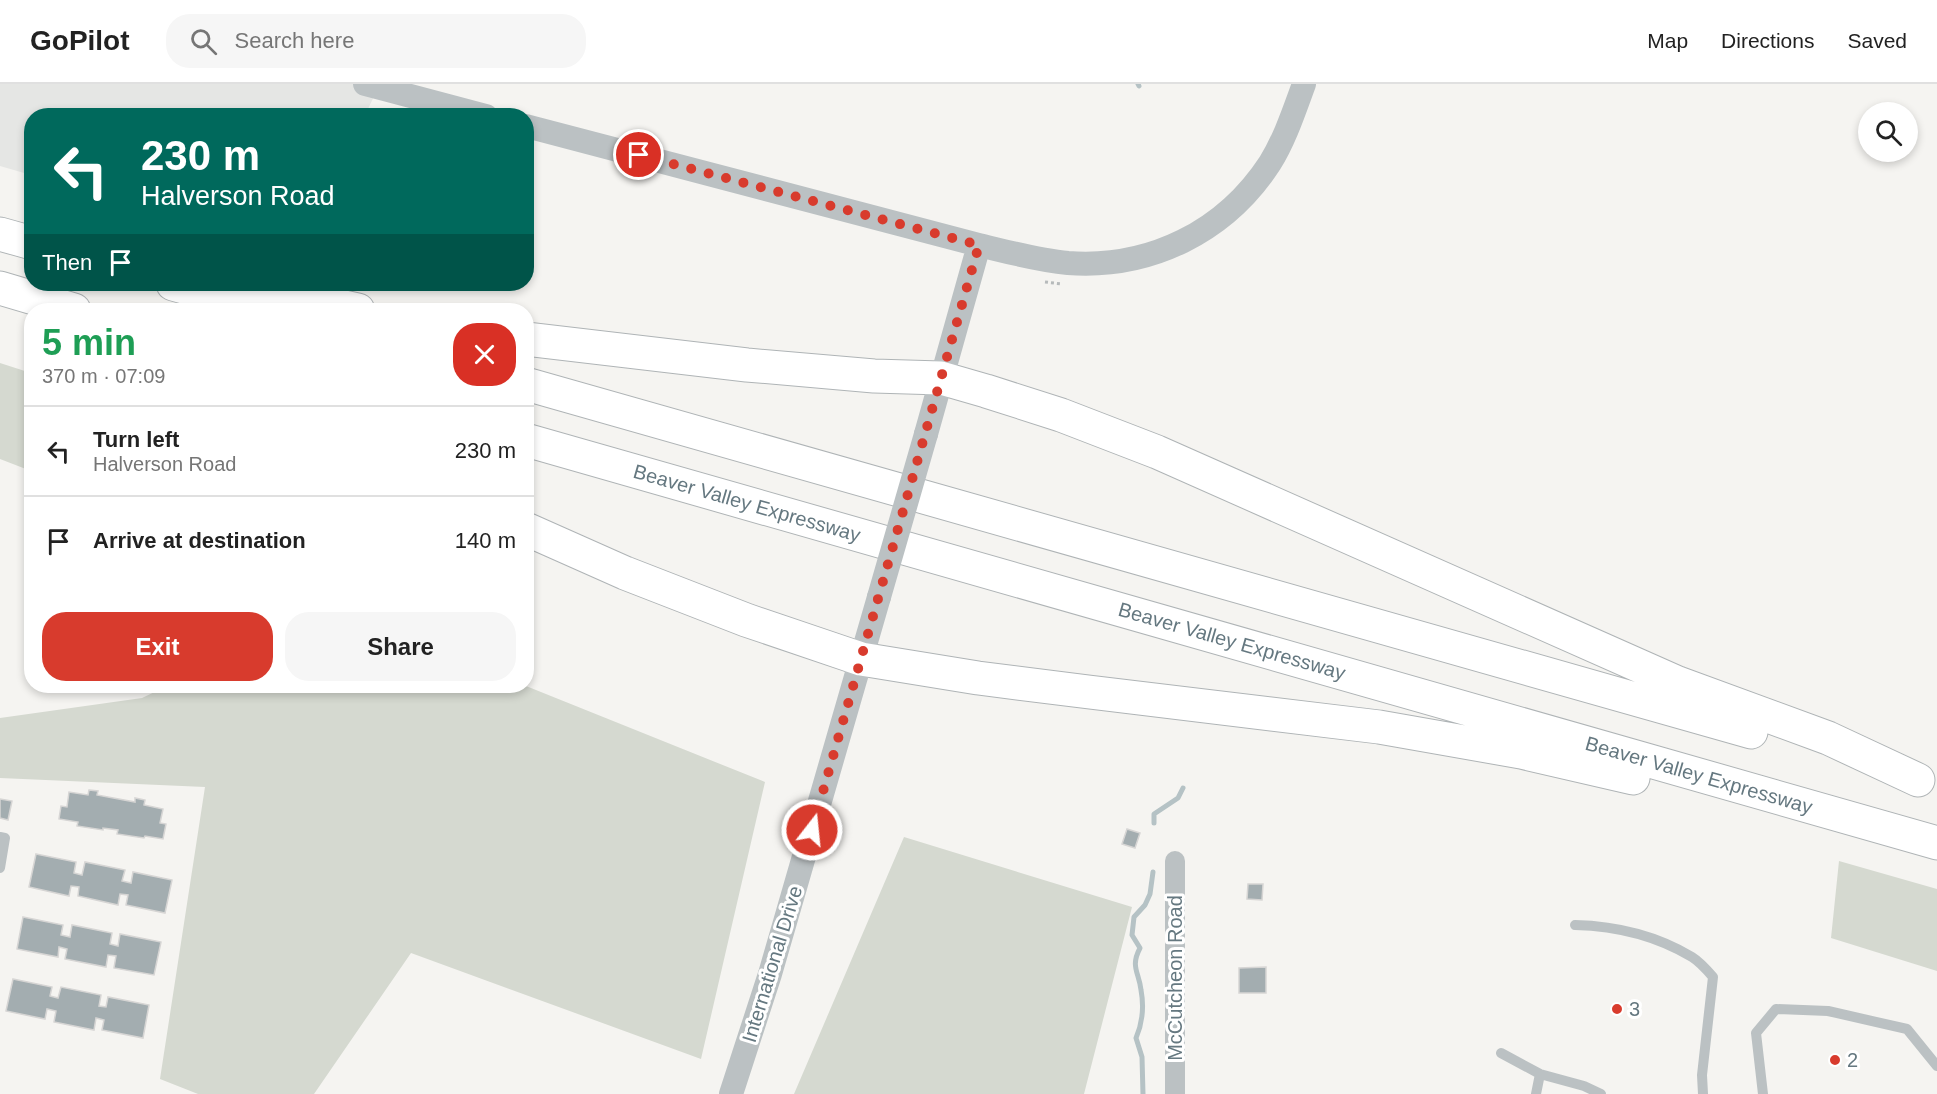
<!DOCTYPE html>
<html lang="en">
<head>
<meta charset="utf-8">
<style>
	:root { --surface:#fff; --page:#f6f6f6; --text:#222; --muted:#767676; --line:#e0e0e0; --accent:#d83b2d }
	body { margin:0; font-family:Helvetica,sans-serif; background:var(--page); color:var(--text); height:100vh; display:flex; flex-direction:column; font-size:22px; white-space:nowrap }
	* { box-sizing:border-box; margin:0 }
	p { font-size:20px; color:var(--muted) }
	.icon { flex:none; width:33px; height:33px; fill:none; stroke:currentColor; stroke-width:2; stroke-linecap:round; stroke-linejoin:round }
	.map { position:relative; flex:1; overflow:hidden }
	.side { position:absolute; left:24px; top:219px; width:510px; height:390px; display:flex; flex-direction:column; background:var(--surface); border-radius:24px; box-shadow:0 3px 9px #0003 }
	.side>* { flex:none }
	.banner { position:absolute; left:24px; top:24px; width:510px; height:183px; border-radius:24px; box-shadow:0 3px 9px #0003; background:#00695c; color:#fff; overflow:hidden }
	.tools { position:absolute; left:1858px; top:18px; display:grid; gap:12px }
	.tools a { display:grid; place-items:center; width:60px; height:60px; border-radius:50%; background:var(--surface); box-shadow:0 3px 9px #0003; font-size:30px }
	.pin { position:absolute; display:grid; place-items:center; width:51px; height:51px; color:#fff; margin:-26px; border:3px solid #fff; border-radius:50%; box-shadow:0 2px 6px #0007 }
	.me { position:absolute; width:66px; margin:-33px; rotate:16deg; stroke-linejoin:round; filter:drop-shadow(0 0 4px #0008) }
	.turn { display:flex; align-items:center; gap:21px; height:126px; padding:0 18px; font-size:27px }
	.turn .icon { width:78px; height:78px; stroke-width:2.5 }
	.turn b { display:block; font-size:42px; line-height:51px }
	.then { display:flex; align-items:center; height:57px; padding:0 18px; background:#0003; gap:12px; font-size:22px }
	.round { display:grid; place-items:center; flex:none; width:63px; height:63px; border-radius:24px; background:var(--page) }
	.head { display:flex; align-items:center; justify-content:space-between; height:102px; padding:0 18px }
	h1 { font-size:36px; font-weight:700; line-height:45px; color:#1e9e55 }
	.primary-button { display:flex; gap:12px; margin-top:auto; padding:12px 18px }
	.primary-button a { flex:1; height:69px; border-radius:24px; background:var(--accent); color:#fff; font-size:24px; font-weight:700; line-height:69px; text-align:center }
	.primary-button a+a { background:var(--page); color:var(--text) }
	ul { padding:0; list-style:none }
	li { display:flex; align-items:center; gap:18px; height:90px; padding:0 18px; border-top:2px solid var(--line) }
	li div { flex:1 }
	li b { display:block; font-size:22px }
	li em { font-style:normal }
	header { display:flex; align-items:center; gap:36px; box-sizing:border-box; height:84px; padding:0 30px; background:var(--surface); border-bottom:2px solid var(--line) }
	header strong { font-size:28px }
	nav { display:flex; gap:33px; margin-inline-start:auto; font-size:21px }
	.search { width:420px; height:54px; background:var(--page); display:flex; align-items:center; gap:15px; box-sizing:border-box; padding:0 21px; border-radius:24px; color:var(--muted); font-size:22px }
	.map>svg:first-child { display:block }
	.built { fill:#e5e6e4 }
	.green { fill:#d5d9d0 }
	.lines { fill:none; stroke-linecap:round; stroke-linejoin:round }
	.stream { stroke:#b5c2c5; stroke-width:5 }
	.building { fill:#a3adb0; stroke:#d6d5d4; stroke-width:1.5 }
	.motorway-casing { stroke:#afb4b6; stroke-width:35 }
	.path { stroke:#b6babb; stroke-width:3; stroke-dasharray:3 3; stroke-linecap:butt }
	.service { stroke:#bbc1c3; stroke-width:10 }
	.minor { stroke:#bbc1c3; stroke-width:20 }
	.tertiary { stroke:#bbc1c3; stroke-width:24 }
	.motorway { stroke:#fff; stroke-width:33 }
	.tertiary-bridge { stroke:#bbc1c3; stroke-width:24 }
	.route { stroke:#d83b2d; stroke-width:10; stroke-dasharray:0 18 }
	.poi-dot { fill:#d83b2d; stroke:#fff; stroke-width:2 }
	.labels { text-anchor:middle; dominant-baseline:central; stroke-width:6; stroke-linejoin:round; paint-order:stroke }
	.street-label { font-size:20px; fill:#657880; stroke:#fff }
	.poi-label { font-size:20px; fill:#657880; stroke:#fff; text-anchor:start }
</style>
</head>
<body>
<header>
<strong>GoPilot</strong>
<div class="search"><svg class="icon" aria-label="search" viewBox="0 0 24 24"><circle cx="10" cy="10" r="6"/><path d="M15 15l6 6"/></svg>Search here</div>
<nav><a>Map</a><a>Directions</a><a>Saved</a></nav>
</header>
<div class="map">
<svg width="1937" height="1010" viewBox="0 0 1937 1010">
	<rect width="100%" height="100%" fill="#f5f4f1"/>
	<path class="built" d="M0,0H380L365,31L32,32L31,91L0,82Z"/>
	<path class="green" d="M0,279L31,289V387L0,375Z
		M167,602H526L765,698L701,975L411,869L314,1010H198L160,995L205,703L0,694V634L142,614Z
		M904,753L1132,823L1084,1010H794Z
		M1839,777L1937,805V887L1831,854Z"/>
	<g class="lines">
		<path class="stream" d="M1138,0L1139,2
			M1154,739V730L1178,714L1183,704
			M1143,1010L1142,973L1136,954C1142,940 1144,922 1141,906C1139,888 1130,883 1140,864L1132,851L1134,833L1145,821L1150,810L1153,788"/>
	</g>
	<path class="building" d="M89,706L98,707L97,711L135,718V714L145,716L144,721L163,725L160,739L166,740L163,755L145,752L144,754L117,750L118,746L103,744V746L77,742L78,738L59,735L61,722L67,723L69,708L88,711Z
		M0,715L12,717L8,736L0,734Z
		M1127,745L1140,749L1135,764L1122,760Z
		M36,770L76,778L74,789L82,791L85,778L125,786L122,797L131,799L133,788L172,796L165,829L126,821L128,811L120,810L118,821L78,812L79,803L71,802L69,812L29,803Z
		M1248,800H1263L1262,816L1247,815Z
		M23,833L63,841L61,851L70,853L72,841L112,849L110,860L118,862L120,850L161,858L154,891L114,884L116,872L108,871L106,883L65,875L67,865L59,863L58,873L17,865Z
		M1266,883V909H1239V884Z
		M13,895L52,903L50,912L58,914L61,903L101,911L99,922L106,923L108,913L149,921L143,954L102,946L104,936L96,934L94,946L54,938L56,927L47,925L45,935L6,927Z"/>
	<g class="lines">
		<defs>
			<path id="motorway" d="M0,150L32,159
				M173,200L267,226
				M242,200L358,226
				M0,204L74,226
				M526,255L747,281L874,292L941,294L986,307L1061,331L1157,368L1678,599L1828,654L1918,696
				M526,300L1751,648
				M526,356L1937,759
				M526,445L625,489L746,536L861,575L978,594L1089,608L1379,643L1521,668L1633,694"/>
		</defs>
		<use href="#motorway" class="motorway-casing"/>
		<path class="path" d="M1045,198L1062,200"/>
		<path class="service" d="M0,753L5,754L0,784
			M1575,841C1616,842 1657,852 1692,873C1700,878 1707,886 1713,893L1702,991L1703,1010
			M1501,969L1540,990L1584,1002L1601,1010
			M1536,1010L1540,990
			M1763,1010L1756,949L1776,925L1828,927L1907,945L1937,982"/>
		<path class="minor" d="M1175,1010V777"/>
		<path class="tertiary" d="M365,0L486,32
			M526,42L979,161C1008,168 1037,176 1068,179C1150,185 1225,148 1270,79C1285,55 1294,27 1304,0
			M926,350L979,161
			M731,1010L770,890L879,513"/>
		<use href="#motorway" class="motorway"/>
		<path class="tertiary-bridge" d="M879,513L926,350"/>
	</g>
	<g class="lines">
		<path class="route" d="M639,71L979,161L812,746"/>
	</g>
	<g class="poi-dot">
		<circle cx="1617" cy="925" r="6"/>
		<circle cx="1835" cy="976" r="6"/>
	</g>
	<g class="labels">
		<g class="street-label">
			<text transform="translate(747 419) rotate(16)">Beaver Valley Expressway</text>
			<text transform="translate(1232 557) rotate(16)">Beaver Valley Expressway</text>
			<text transform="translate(1699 691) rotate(16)">Beaver Valley Expressway</text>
			<text transform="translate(772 880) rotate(-73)">International Drive</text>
			<text transform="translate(1175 894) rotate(-90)">McCutcheon Road</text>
		</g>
		<g class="poi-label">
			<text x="1629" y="925">3</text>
			<text x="1847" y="976">2</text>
		</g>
	</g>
</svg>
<div class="tools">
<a><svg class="icon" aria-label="search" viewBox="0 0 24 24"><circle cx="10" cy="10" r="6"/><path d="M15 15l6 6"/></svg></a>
</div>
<div class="pin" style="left:639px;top:71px;background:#d93025"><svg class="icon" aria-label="arrive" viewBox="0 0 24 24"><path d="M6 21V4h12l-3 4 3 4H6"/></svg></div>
<svg class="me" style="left:812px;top:746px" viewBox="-20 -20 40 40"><circle r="17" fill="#d83b2d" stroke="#fff" stroke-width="3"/><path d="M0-11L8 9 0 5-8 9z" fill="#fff"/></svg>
<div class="banner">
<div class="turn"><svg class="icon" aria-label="left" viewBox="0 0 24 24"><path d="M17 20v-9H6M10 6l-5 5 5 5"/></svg><div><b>230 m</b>Halverson Road</div></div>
<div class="then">Then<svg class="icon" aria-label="arrive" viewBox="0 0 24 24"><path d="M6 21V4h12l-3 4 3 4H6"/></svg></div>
</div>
<section class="side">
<div class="head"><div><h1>5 min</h1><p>370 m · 07:09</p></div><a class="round" style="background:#d93025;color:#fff"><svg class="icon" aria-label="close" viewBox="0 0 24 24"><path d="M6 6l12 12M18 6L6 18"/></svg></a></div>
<ul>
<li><svg class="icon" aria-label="left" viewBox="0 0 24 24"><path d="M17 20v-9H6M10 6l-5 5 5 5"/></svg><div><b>Turn left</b><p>Halverson Road</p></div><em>230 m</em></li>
<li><svg class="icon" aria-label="arrive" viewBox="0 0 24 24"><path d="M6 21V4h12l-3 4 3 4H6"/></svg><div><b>Arrive at destination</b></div><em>140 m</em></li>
</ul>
<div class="primary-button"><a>Exit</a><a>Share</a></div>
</section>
</div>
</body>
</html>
